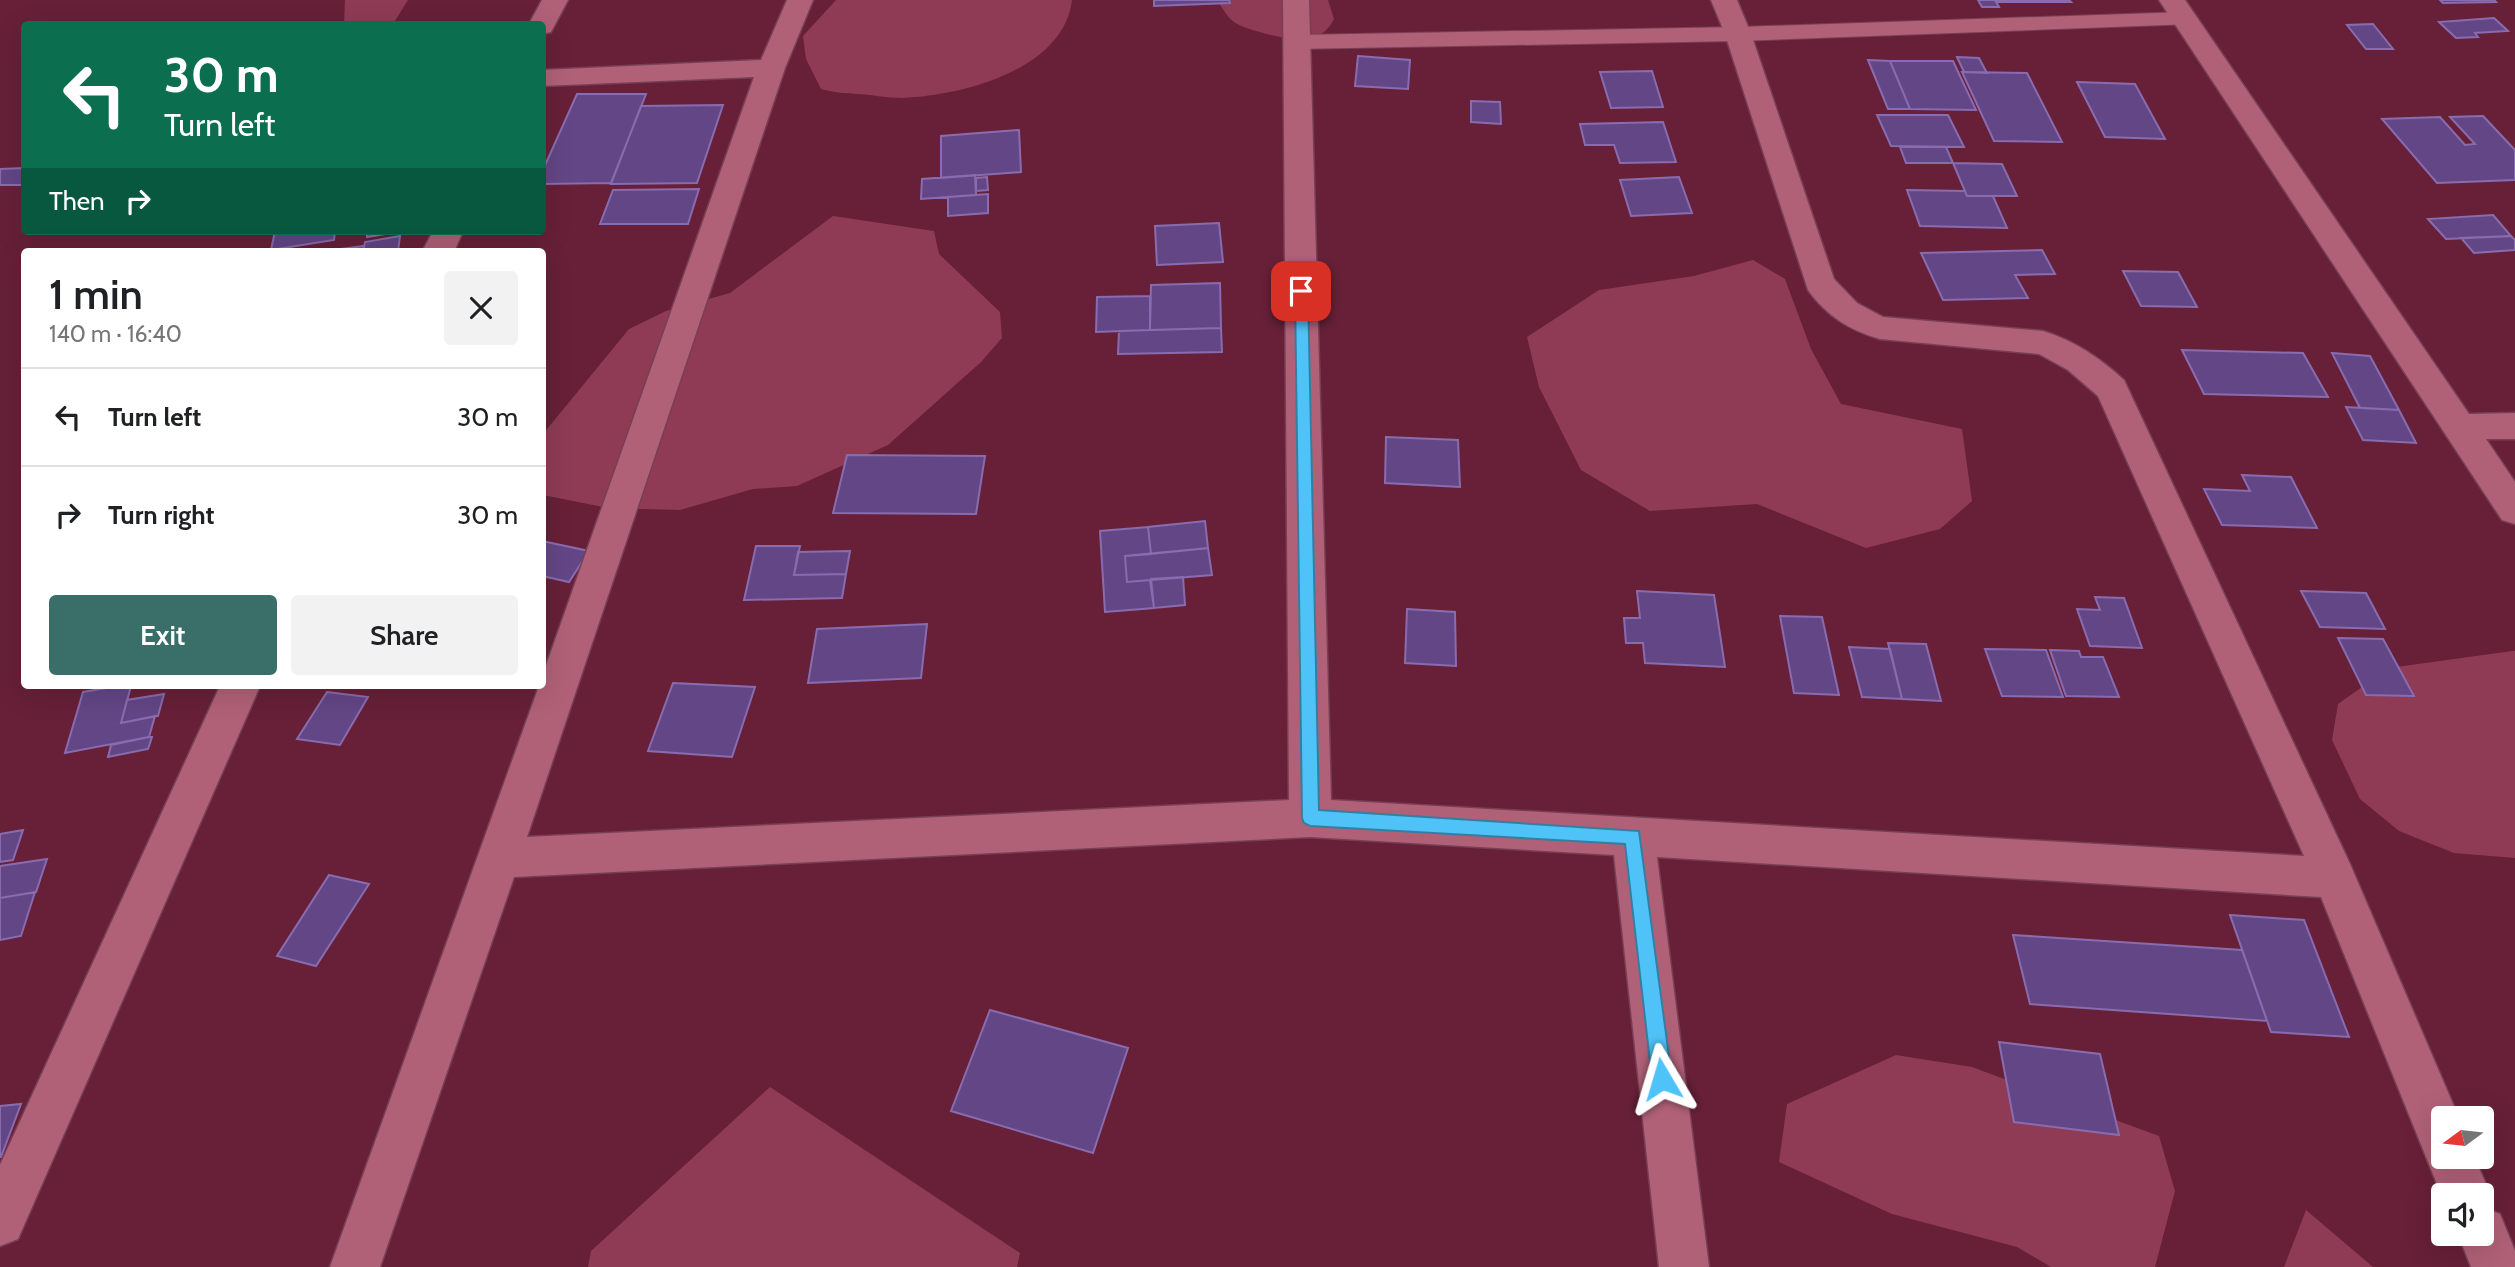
<!DOCTYPE html>
<html lang="en">
<head>
<meta charset="utf-8">
<style>
	:root { --surface:#fff; --page:#f2f2f2; --text:#202124; --muted:#757577; --line:#e0e0e0; --accent:#3a6f69 }
	body { margin:0; font-family:Cabin,sans-serif; background:var(--page); color:var(--text); height:100vh; display:flex; flex-direction:column; font-size:26px; white-space:nowrap }
	* { box-sizing:border-box; margin:0 }
	p { font-size:23px; color:var(--muted) }
	.icon { flex:none; width:38px; height:38px; fill:none; stroke:currentColor; stroke-width:2; stroke-linecap:round; stroke-linejoin:round }
	.map { position:relative; flex:1; overflow:hidden }
	.drawer { position:absolute; left:21px; top:248px; width:525px; height:441px; display:flex; flex-direction:column; background:var(--surface); border-radius:7px; box-shadow:0 7px 28px #0002 }
	.drawer>* { flex:none }
	.banner { position:absolute; left:21px; top:21px; width:525px; height:214px; border-radius:7px; box-shadow:0 7px 28px #0002; background:#0b6e4f; color:#fff; overflow:hidden }
	.needle { width:46px; rotate:255deg }
	.buttons { position:absolute; left:2431px; top:1106px; display:grid; gap:14px }
	.buttons a { display:grid; place-items:center; width:63px; height:63px; border-radius:7px; background:var(--surface); box-shadow:0 7px 28px #0002; font-size:35px }
	.pin { position:absolute; display:grid; place-items:center; width:60px; height:60px; color:#fff; margin:-30px; border-radius:14px; box-shadow:0 4px 10px #0006 }
	.me { position:absolute; width:77px; margin:-38px; rotate:353deg; stroke-linejoin:round; filter:drop-shadow(0 0 5px #0008) }
	.turn { display:flex; align-items:center; gap:24px; height:147px; padding:0 28px; font-size:32px }
	.turn .icon { width:91px; height:91px; stroke-width:2.5 }
	.turn b { display:block; font-size:49px; line-height:60px }
	.then { display:flex; align-items:center; height:66px; padding:0 28px; background:#0003; gap:14px; font-size:26px }
	.round { display:grid; place-items:center; flex:none; width:74px; height:74px; border-radius:7px; background:var(--page) }
	.headline { display:flex; align-items:center; justify-content:space-between; height:119px; padding:0 28px }
	h1 { font-size:42px; font-weight:600; line-height:52px }
	.button { display:flex; gap:14px; margin-top:auto; padding:14px 28px }
	.button a { flex:1; height:80px; border-radius:7px; background:var(--accent); color:#fff; font-size:28px; font-weight:600; line-height:80px; text-align:center }
	.button a+a { background:var(--page); color:var(--text) }
	ul { padding:0; list-style:none }
	li { display:flex; align-items:center; gap:21px; height:98px; padding:0 28px; border-top:2px solid var(--line) }
	li div { flex:1 }
	li b { display:block; font-size:26px }
	li em { font-style:normal }
	.map>svg:first-child { display:block }
	.green { fill:#8f3b55 }
	.building { fill:#634686; stroke:#896caf; stroke-width:2 }
	.lines { fill:none; stroke-linecap:round; stroke-linejoin:round }
	.lane-casing { stroke:#773f56; stroke-width:2 }
	.street-casing { stroke:#773f56; stroke-width:3 }
	.lane { fill:#b06177; fill-rule:evenodd }
	.street { fill:#b06177; fill-rule:evenodd }
	.route { fill:#4fc3f7; stroke:#337fa1; stroke-width:2 }
</style>
</head>
<body>
<div class="map">
<svg width="2515" height="1267" viewBox="0 0 2515 1267">
	<rect width="100%" height="100%" fill="#672038"/>
	<path class="green" d="M345,0H408L393,24H344Z
		M836,0H1072C1064,70 961,96 902,98C888,98 873,95 859,94C845,93 835,93 821,89L806,59L803,36Z
		M1222,0H1328L1334,19C1329,29 1321,36 1310,39C1298,43 1244,30 1234,22C1228,18 1224,10 1220,5Z
		M833,216L934,231L939,254L1000,312L1002,338L981,362L888,445L797,486L753,489L680,510L608,508L543,495V434L629,329L666,311L730,293Z
		M1753,260L1785,279L1811,349L1841,404L1962,429L1972,501L1940,529L1866,548L1757,504L1650,511L1581,470L1539,387L1527,337L1599,290L1694,276Z
		M2512,651H2515V858L2454,853L2399,831L2360,799L2332,740L2338,704L2389,668Z
		M1896,1055L1972,1067L2159,1136L2175,1191L2155,1267H2051L2017,1247L1892,1214L1779,1162L1787,1104Z
		M770,1087L1020,1253L1017,1267H588L591,1251Z
		M2306,1210L2373,1267H2284Z"/>
	<path class="building" d="M1154,0H1229L1230,3L1154,6Z
		M1978,0H1995L1999,7H1982Z
		M1995,0H2069L2071,2H1996Z
		M2440,0H2494L2496,2L2443,3Z
		M2494,18L2508,31L2475,33L2478,37L2456,38L2439,22Z
		M2373,24L2393,49H2366L2347,25Z
		M1358,56L1410,60L1408,89L1355,86Z
		M1957,57L1979,58L1987,73L1964,72Z
		M1868,60L1890,61L1910,109H1888Z
		M1890,61H1953L1976,110L1910,109Z
		M1652,71L1663,107L1611,108L1600,72Z
		M1962,72L2027,73L2062,142L1994,141Z
		M2077,82L2135,84L2165,139L2105,137Z
		M577,94H646L611,183L542,184V172Z
		M1471,101L1500,102L1501,124L1471,122Z
		M723,105L697,183L611,184L641,106Z
		M1877,115H1948L1964,147L1891,146Z
		M2483,116L2515,150V180L2437,183L2382,119L2440,117L2465,145L2475,144L2450,117Z
		M1663,122L1676,162L1620,163L1614,145H1585L1580,124Z
		M1019,130L1021,172L941,178V136Z
		M1900,147H1946L1953,163H1906Z
		M1953,163L2002,164L2017,196H1967Z
		M24,168V185H0V169Z
		M975,175L976,195L921,199L922,179Z
		M987,177L988,190L976,191V178Z
		M1679,177L1692,213L1631,216L1620,180Z
		M699,189L688,224H600L613,190Z
		M1907,190L1965,191L1967,196H1993L2007,228L1920,226Z
		M988,194V213L948,216V197Z
		M2493,215L2511,236L2446,239L2428,219Z
		M1219,223L1223,262L1157,265L1155,226Z
		M275,231H335L334,240L271,250Z
		M367,231H403L367,237Z
		M400,236L398,252H363L365,242Z
		M2511,236L2515,240V250L2474,253L2461,238Z
		M364,246L363,252H334V250Z
		M2042,250L2055,274L2015,275L2028,298L1943,300L1921,253Z
		M2123,271L2178,272L2197,307L2141,306Z
		M1220,283L1221,328L1150,330L1151,285Z
		M1150,296V330L1096,332L1097,297Z
		M1221,328L1222,352L1118,354L1119,331Z
		M2182,350L2303,353L2328,397L2204,394Z
		M2332,353L2370,356L2399,410L2360,408Z
		M2346,407L2399,410L2416,443L2363,440Z
		M1386,437L1458,440L1460,487L1385,483Z
		M847,455L985,456L976,514L833,513Z
		M2242,475L2291,477L2317,528L2222,525L2204,489L2250,491Z
		M1205,521L1208,548L1151,554L1148,527Z
		M1148,527L1151,554L1125,556L1127,582L1150,580L1154,608L1105,612L1100,531Z
		M542,541L589,551L569,582L542,576Z
		M756,546H800L794,575L846,574L842,598L744,600Z
		M1208,548L1212,575L1127,582L1125,556Z
		M850,551L846,574L794,575L798,552Z
		M1183,577L1185,605L1154,608L1151,579Z
		M1637,591L1714,595L1725,667L1645,663L1643,643H1626L1624,618H1640Z
		M2301,591L2366,593L2385,629L2320,627Z
		M2095,597L2124,598L2142,648L2090,646L2077,609L2100,610Z
		M1407,609L1455,612L1456,666L1405,663Z
		M1780,616L1822,617L1839,695L1794,693Z
		M927,624L921,678L808,683L817,629Z
		M2338,638L2383,639L2414,696L2366,695Z
		M1888,643L1926,644L1941,701L1902,699Z
		M1849,647L1890,649L1902,699L1862,697Z
		M1985,649L2046,650L2063,697L2002,696Z
		M2050,650L2079,651L2081,657H2103L2119,697L2066,696Z
		M673,683L755,687L732,757L648,751Z
		M118,686H131L121,723L155,716L149,737L65,753L83,692Z
		M327,692L368,697L340,745L297,739Z
		M164,694L158,716L121,723L127,700Z
		M149,737H152L148,749L108,757L111,745Z
		M23,830L13,860L0,862V834Z
		M47,859L36,892L0,898V866Z
		M329,875L369,884L316,966L277,956Z
		M35,892L21,936L0,940V898Z
		M2230,915L2304,920L2349,1037L2271,1032Z
		M2013,935L2242,950L2267,1021L2030,1004Z
		M990,1010L1128,1048L1093,1153L951,1111Z
		M1999,1042L2100,1054L2119,1135L2014,1122Z
		M21,1104L1,1157H0V1106Z"/>
	<g class="lines">
		<defs>
			<path id="lane" d="M2185,12L2193,14L2196,19L2193,24L1738,41L1297,49L1289,47L1286,42L1289,37L1297,35L1738,27Z"/>
			<path id="street" d="M542,0H568L551,32L542,34V24H529Z
				M787,0H813L785,68L527,837L1289,800L1283,0H1309L1331,800L2304,856L2098,396L2068,370L2039,354L1880,339C1849,330 1827,316 1808,290L1725,34L1711,0H1737L1751,34L1834,279L1857,303L1883,317L2043,331C2075,341 2100,358 2124,380L2350,864L2459,1118H2443V1157H2474L2491,1195L2485,1208L2500,1214L2515,1251V1267H2471L2458,1234H2482V1195H2443V1199L2321,897L1657,857L1709,1267H1659L1614,855L1310,837L514,877L380,1267H330L539,686H542V677L754,77L542,86V70L761,60Z
				M2159,0H2185L2469,414L2515,413V439H2486L2515,482V524L2502,520Z
				M433,231H463L454,252H422Z
				M220,686H260L18,1239L0,1246V1165Z"/>
		</defs>
		<use href="#lane" class="lane-casing"/>
		<use href="#street" class="street-casing"/>
		<use href="#lane" class="lane"/>
		<use href="#street" class="street"/>
	</g>
	<path class="route" d="M1301,287L1308,291L1319,810L1639,831L1672,1079L1669,1086L1662,1089L1655,1086L1652,1079L1625,844L1310,826L1304,823L1302,818L1295,291Z"/>
</svg>
<div class="buttons">
<a><svg class="needle" viewBox="-14 -14 28 28"><path d="M0-13l5 13h-10z" fill="#e53935"/><path d="M0 13l5-13h-10z" fill="#757577"/></svg></a>
<a><svg class="icon" aria-label="sound" viewBox="0 0 24 24"><path d="M4 9h4l5-4v14l-5-4H4zM17 9q2 3 0 6"/></svg></a>
</div>
<div class="pin" style="left:1301px;top:291px;background:#d93025"><svg class="icon" aria-label="arrive" viewBox="0 0 24 24"><path d="M6 21V4h12l-3 4 3 4H6"/></svg></div>
<svg class="me" style="left:1662px;top:1079px" viewBox="-20 -20 40 40"><path d="M0-17L14 15 0 8-14 15z" fill="#4fc3f7" stroke="#fff" stroke-width="4"/></svg>
<div class="banner">
<div class="turn"><svg class="icon" aria-label="left" viewBox="0 0 24 24"><path d="M17 20v-9H6M10 6l-5 5 5 5"/></svg><div><b>30 m</b>Turn left</div></div>
<div class="then">Then<svg class="icon" aria-label="right" viewBox="0 0 24 24"><path d="M7 20v-9h11M14 6l5 5-5 5"/></svg></div>
</div>
<section class="drawer">
<div class="headline"><div><h1>1 min</h1><p>140 m · 16:40</p></div><a class="round"><svg class="icon" aria-label="close" viewBox="0 0 24 24"><path d="M6 6l12 12M18 6L6 18"/></svg></a></div>
<ul>
<li><svg class="icon" aria-label="left" viewBox="0 0 24 24"><path d="M17 20v-9H6M10 6l-5 5 5 5"/></svg><div><b>Turn left</b></div><em>30 m</em></li>
<li><svg class="icon" aria-label="right" viewBox="0 0 24 24"><path d="M7 20v-9h11M14 6l5 5-5 5"/></svg><div><b>Turn right</b></div><em>30 m</em></li>
</ul>
<div class="button"><a>Exit</a><a>Share</a></div>
</section>
</div>
</body>
</html>
